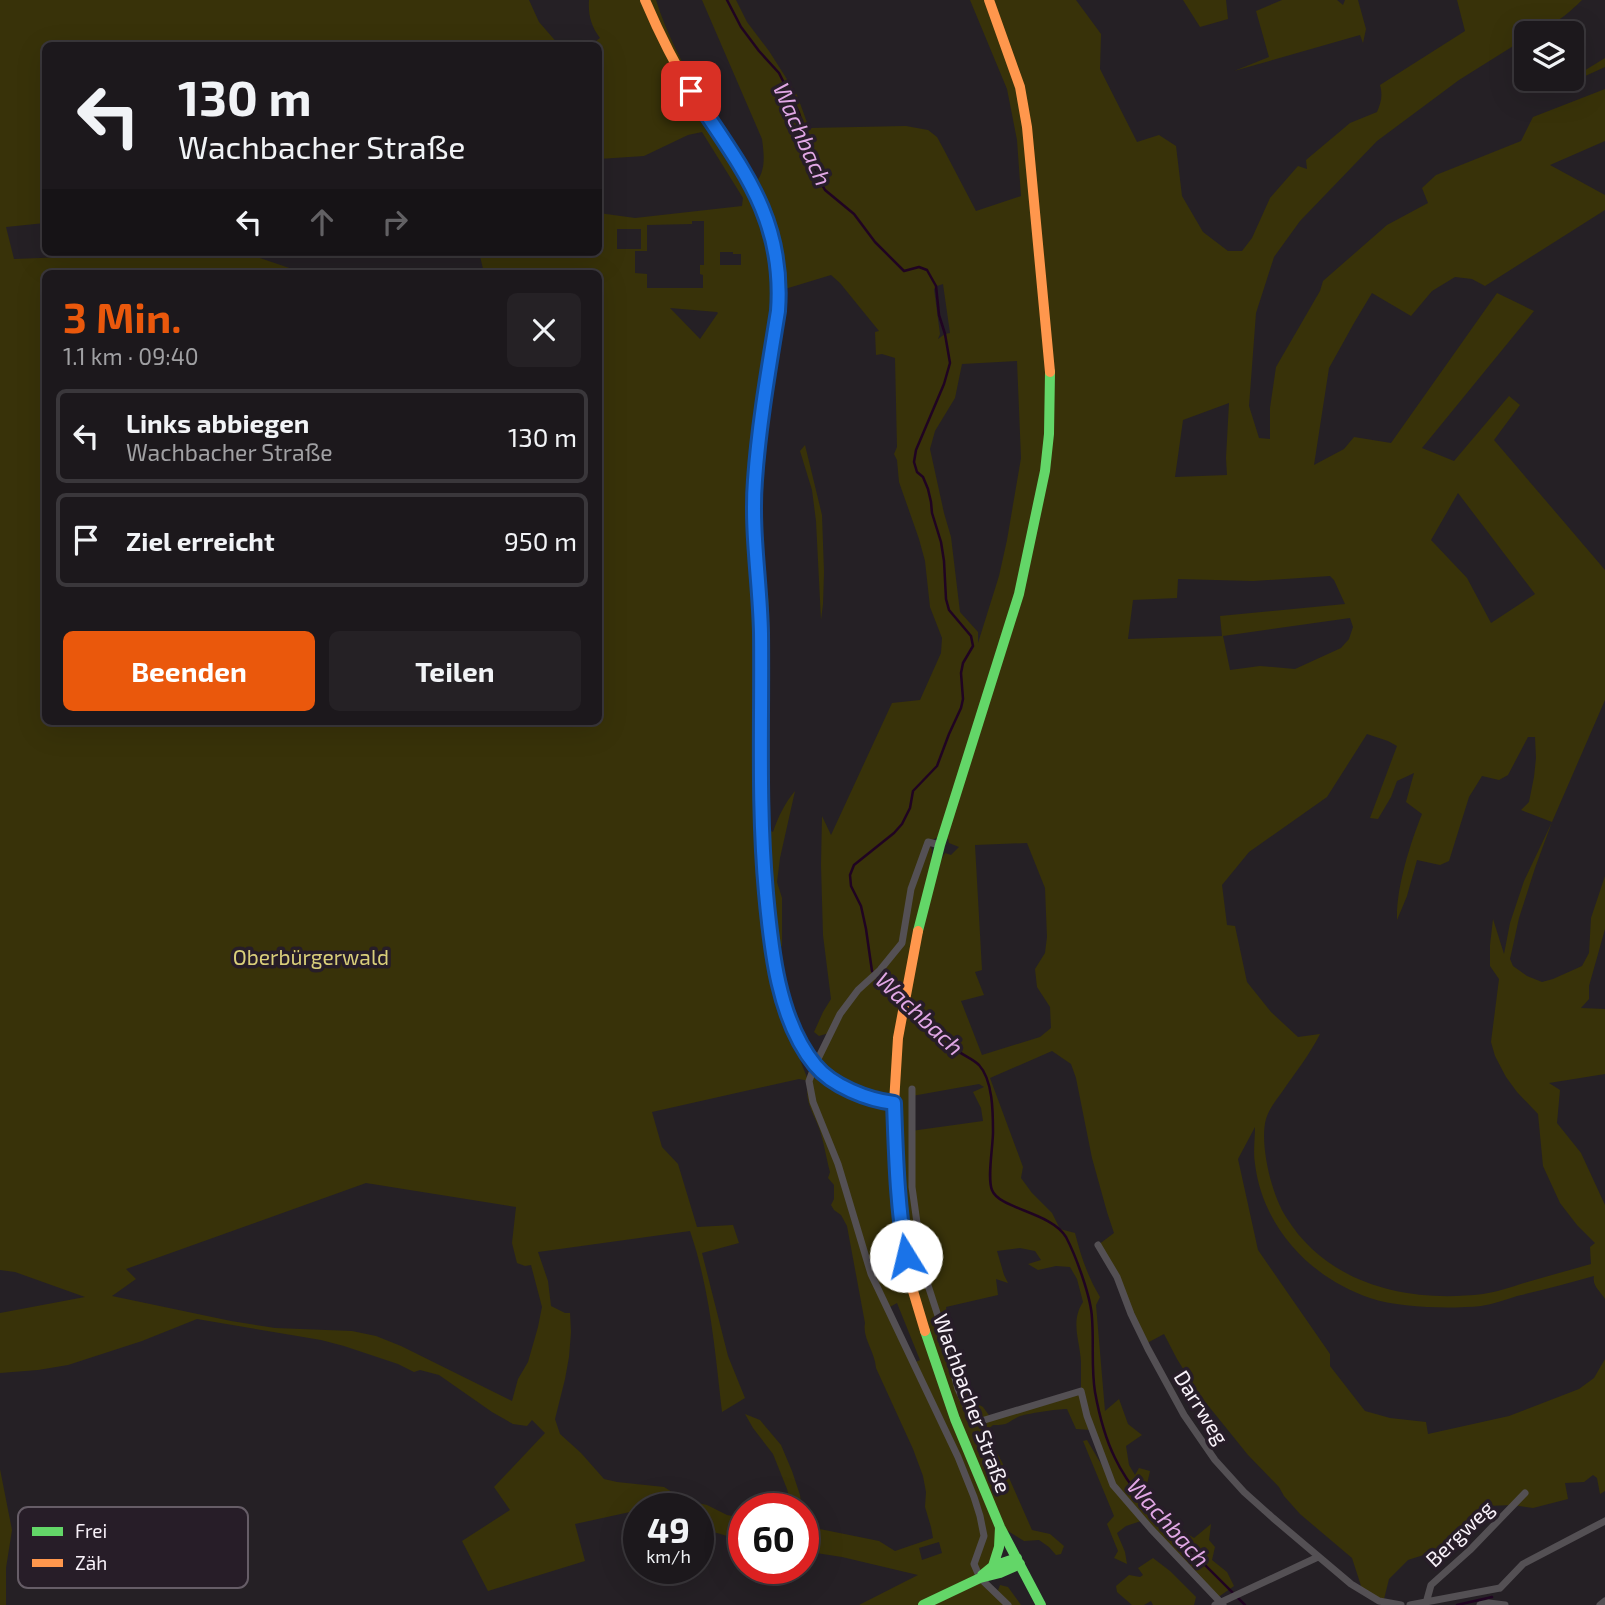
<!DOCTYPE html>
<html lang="de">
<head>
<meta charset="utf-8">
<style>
	:root { --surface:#1c181c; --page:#252125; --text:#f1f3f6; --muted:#a0a0a3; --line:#3a373b; --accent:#ea580c }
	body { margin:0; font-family:"Exo 2",sans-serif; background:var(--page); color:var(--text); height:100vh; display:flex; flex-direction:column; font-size:26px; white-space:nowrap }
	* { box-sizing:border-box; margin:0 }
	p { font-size:23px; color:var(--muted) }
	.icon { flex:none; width:38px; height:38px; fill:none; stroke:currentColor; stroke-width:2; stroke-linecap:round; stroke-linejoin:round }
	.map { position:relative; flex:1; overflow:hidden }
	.details { position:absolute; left:42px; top:270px; width:560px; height:455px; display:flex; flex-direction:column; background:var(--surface); border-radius:10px; box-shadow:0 7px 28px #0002,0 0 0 2px var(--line) }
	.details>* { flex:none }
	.banner { position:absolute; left:42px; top:42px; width:560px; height:214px; border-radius:10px; box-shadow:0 7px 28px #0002,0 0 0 2px var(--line); background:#1c181c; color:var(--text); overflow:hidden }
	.buttons { position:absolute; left:1514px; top:21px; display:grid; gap:14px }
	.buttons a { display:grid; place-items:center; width:70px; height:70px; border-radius:10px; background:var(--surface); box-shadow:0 7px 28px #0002,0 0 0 2px var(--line); font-size:35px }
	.speed { position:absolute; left:623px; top:1493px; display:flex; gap:14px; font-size:35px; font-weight:700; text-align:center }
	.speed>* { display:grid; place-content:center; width:91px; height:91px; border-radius:50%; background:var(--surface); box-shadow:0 7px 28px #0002,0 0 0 2px var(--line); line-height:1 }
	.speed small { font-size:18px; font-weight:400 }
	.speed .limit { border:10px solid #d22; background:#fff; color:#111 }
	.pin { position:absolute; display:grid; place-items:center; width:60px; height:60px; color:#fff; margin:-30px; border-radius:14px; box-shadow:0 4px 10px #0006 }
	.me { position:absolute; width:77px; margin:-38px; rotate:351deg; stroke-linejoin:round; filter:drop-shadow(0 0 5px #0008) }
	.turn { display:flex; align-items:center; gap:24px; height:147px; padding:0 21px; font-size:32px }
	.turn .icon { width:91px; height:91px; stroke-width:2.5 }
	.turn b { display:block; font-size:49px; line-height:60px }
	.lanes { display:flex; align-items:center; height:66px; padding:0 21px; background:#0003; justify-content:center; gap:35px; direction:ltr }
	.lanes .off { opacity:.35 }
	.round { display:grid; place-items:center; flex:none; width:74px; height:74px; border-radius:10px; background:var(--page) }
	.headline { display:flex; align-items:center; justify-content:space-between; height:119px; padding:0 21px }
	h1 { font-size:42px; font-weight:700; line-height:52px; color:var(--accent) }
	.action { display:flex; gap:14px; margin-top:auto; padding:14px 21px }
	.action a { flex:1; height:80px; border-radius:10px; background:var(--accent); color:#fff; font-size:28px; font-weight:700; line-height:80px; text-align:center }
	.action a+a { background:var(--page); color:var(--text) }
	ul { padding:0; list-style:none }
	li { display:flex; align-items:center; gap:21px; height:94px; margin:0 14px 10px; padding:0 7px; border:4px solid var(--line); border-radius:10px }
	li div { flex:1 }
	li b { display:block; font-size:26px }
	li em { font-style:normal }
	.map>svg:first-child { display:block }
	.green { fill:#383209; fill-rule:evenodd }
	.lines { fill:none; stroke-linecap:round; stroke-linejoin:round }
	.stream { stroke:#200422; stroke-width:2.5 }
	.street { stroke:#545054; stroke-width:7 }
	.fast { stroke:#63d668; stroke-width:10 }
	.slow { stroke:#ff974d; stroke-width:10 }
	.route-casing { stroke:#114b97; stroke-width:18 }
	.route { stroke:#1a73e8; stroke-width:12 }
	.labels { text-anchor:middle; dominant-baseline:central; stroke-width:7; stroke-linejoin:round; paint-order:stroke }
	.park-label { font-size:21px; fill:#dacf7a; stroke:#271d28 }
	.street-label { font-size:21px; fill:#f8f1f9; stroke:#271d28 }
	.water-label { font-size:23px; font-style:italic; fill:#e1a7e5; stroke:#271d28 }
	.key { fill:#271d28; stroke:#665d67; stroke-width:2 }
	.key-label { font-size:19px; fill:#f8f1f9 }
</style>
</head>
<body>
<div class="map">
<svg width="1605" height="1605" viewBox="0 0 1605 1605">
	<rect width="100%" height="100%" fill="#252025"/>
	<path class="green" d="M0,0H529L539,22L559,45L46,46L45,223L6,227L14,259L66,257L104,252H226L248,254L304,273H46V721H598V273H484L479,252H598L599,213L635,218L742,206L743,198L702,132L688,135L644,156L599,159L598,64L600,63L599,61L598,46L592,44L600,38C591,26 588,15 589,0H656C677,67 720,123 757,181C766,169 764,154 762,139L702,0H736L747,22L769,51L797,95L809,128L906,126L928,130L937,137L943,148L976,211L1021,196L1017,140L1007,89L970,0H1076L1101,34L1100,69L1137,142L1159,135L1176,146L1182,196L1203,232L1228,251H1242L1252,238L1270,198L1298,166L1307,169L1306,160L1350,123L1377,112C1381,102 1383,96 1380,85L1465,31L1457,0H1582C1569,13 1546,33 1526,33V38L1459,80L1377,141L1300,221L1274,257L1256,313L1249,406L1259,438L1270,439V408L1276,367L1320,291L1323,281L1387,225L1428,203L1422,188L1436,175L1521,141L1533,117L1605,89V141L1550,165L1605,195V210L1485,286L1472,279L1455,277L1432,291L1411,316L1372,293L1354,323L1329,368L1314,465L1344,449L1354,437L1391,443L1497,293L1534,311L1422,448L1454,461L1509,396L1520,405L1494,440L1605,570V700L1552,822L1535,868L1519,918L1510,959L1513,966L1527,976L1542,982L1553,979L1582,966L1589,953L1591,918L1605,876V929L1589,986V999L1581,1008L1605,1009V1074L1549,1083L1560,1090L1557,1123L1581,1153L1605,1205V1299C1600,1291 1592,1286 1594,1276C1569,1283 1543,1290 1517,1296C1505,1300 1493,1304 1481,1306C1450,1309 1400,1308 1370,1298C1311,1278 1263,1228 1255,1164C1253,1152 1255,1139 1255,1127L1238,1159L1258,1250L1330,1354V1366L1365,1411L1390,1418L1426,1422L1428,1434L1509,1416L1579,1389L1594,1378L1605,1359V1491L1600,1494L1597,1478L1593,1475L1584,1482L1565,1483L1568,1499L1533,1508L1513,1505L1487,1506L1477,1520L1439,1550L1408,1560L1389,1579L1383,1603L1363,1592L1352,1558L1300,1514L1284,1496L1279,1487L1248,1455L1198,1393L1177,1359L1164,1334L1149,1342H1144L1117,1277L1098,1245L1114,1233L1107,1212L1092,1158L1076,1078L1071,1064L1052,1051L990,1078L1023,1167L1021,1178L1032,1193L1052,1213L1060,1229L1075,1233C1081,1257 1088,1277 1100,1297L1096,1305L1105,1411L1119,1399L1128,1424L1142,1435L1126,1446L1129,1465L1135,1475L1139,1468L1150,1471L1145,1493L1181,1530L1194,1538L1211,1524L1209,1540L1215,1547L1212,1560L1227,1572L1234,1586L1217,1598L1144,1520L1126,1526L1117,1533L1125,1552L1127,1564L1114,1558L1118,1551L1107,1524L1114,1516L1083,1441L1087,1440L1110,1479L1092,1430L1076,1429L1067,1409C1056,1409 1031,1413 1020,1416C1006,1422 1011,1425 993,1425L985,1432L1002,1462L1032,1530L1050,1534L1064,1546L1061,1554L1056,1555L1049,1547L1039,1540L1024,1541L1003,1528L999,1547L980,1578L997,1593L1000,1585L1008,1587L1021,1605H859L918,1575L842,1557L803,1551V1516L805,1526L879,1541L895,1551L933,1538L931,1527L925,1507L926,1492L923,1476L913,1449L876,1368C875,1352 862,1338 865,1323L847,1226L841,1215L834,1210L831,1205L834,1199V1185L828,1178L830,1172C826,1157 824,1142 819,1128C813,1112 803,1099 809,1081L799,1079L652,1112L662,1147L678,1164L697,1227L733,1225L739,1243L702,1253L728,1356L745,1398L722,1412C715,1351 710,1289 690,1231L538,1252L548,1281L551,1306L565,1313H570L571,1332L569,1357L565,1379L555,1419L560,1434L581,1453L604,1479L617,1482L664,1487L685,1500L707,1505L727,1515L744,1518V1541L717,1533L698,1530V1508H639V1516L630,1512L575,1524L585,1561L488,1591L462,1541L510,1510L494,1487L545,1433L532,1420L527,1426L513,1424L492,1412L439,1375L420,1370L414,1372L398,1364L344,1346L321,1340L197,1319L142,1341L68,1365L38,1370L0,1373V1313L85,1297L15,1272L0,1270ZM692,221H704V265H700V274L703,275V288H647V274L635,273V251H647V225L692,224ZM617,229H641V249H617ZM720,252H733V254H741V265H720ZM786,268L785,289L831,275L840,283L879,331L875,332L876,355L882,354L895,358L897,447L894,454L897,460L899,482L919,539L925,561L930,607L942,638L941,653L920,700L892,703L831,835L822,816L821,865L823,935L831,999L823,1012L814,1032L819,1036L829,1033L817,1060L796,1021L788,990L779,948L782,946V898L777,882L780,858L795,791C785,803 778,817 773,832L767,829L770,795L769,603L759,529L760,484L762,458L780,337L785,315V312L778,317V272ZM943,284L950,333L945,334L938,339L940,334L934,289L937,286ZM670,308L717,312L718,313L700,339ZM1017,361L1021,458L1007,540L999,576L978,643V632L960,612L951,537L944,513L930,449L935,431L955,398L962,364ZM1229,403L1226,458L1227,475L1175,477L1183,420ZM1458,493L1535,594L1491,623L1467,578L1431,540ZM1330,576L1334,580L1345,604L1220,616L1222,636L1128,639L1133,600L1177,598L1178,579L1253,581ZM1350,618L1353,627L1349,639L1341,648L1295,669L1260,666L1230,670L1223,636ZM1367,734L1388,741L1397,746L1370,818L1378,819L1391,797L1397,781L1414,773L1406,802L1422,814C1410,844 1396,888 1397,920L1407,896L1417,860L1440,865L1449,861L1469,797L1482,776L1499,780L1508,775L1528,737H1535L1536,758L1534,777L1529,802L1521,810L1552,822L1524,881L1510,923L1504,954L1493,919L1490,945V966L1499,979L1491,1042L1495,1056L1506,1077L1517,1092L1538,1114L1543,1166L1560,1203L1577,1225L1595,1243L1590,1247L1591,1264C1569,1270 1546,1277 1524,1283C1511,1287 1497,1292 1483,1294C1408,1303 1328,1285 1286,1217C1272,1196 1259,1144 1266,1119C1269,1109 1276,1100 1282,1092C1295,1073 1310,1054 1320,1034L1298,1037L1271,1012L1247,982L1235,926L1227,925L1222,885L1249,852L1327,797ZM936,838L948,839L949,843L959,847L951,855L945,853L930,880L932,850L928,842ZM1027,843L1045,888L1047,937L1045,953L1035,969L1037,987L1050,1007L1051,1028L1040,1037L982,1055L961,1001L984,995L975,972L982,970L975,845ZM775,971L791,1021L815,1065L808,1080L773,991ZM979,1084L984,1087L973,1092L981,1108L983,1121L911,1131L912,1096ZM366,1183L516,1207L512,1243L517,1263L525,1266L531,1265L542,1307L538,1327L528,1362L518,1379L512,1401L401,1346L376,1336L352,1331L275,1328L231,1321L112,1296L136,1279L126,1269ZM1020,1248L1035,1251L1041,1260L1028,1264L1038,1270L1056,1266L1070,1267L1077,1279L1083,1302C1070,1322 1080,1340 1081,1362C1081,1372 1081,1382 1081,1391L991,1418L983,1407L974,1402L951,1336L946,1307L998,1295L996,1279L1008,1283L1004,1275L997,1251ZM897,1303L920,1360L914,1363L888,1308ZM939,1542L942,1553L922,1560L919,1548Z
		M1183,0H1226L1228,19L1200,27Z
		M1282,0H1337L1343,5L1345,0H1358L1366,29L1363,43L1360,35L1234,71L1269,57L1256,11Z
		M1605,58V67L1548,93Z
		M805,445L822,515L824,572L823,604L821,620L816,521L812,490L800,451Z
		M745,1414L760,1420L781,1445L792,1471L800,1495L802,1508H792L787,1489L773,1454L753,1428Z
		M0,1469L12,1530L6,1568V1605H0Z
		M1153,1558L1170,1571L1196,1597L1194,1605H1153L1151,1601L1144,1605H1132L1117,1592L1116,1586L1129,1575L1140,1577L1143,1575L1138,1568Z"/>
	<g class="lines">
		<path class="stream" d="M727,0L741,27L759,51L779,73L799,113L817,176L825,190L854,214L875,242L904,271L919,267L927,270L936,286L939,315L945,334L950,363L944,384L916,450L914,462L917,472L923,477L928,489L931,502L932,513L941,542L944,561L946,599L949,610L971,636L973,646L963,663L961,673L963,699L961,708L949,734L937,766L913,791L910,808L902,824L894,833L854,865L850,875L851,886L861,906L866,929L872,971L877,977L890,984L902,994
			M909,1001C926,1015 939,1031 953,1047C961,1055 972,1058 979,1065C993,1080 993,1113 993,1132C993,1147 987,1178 992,1190C999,1209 1051,1212 1066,1237C1076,1256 1091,1297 1092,1318C1094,1343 1091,1367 1095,1392C1099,1414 1105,1438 1115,1458C1131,1492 1159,1518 1185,1545C1205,1565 1225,1585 1245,1605
			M1457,1605L1492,1597"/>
		<path class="street" d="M940,845L928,842L911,889L902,943L880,970L858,990L840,1014L815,1065L809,1081L813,1102L838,1164L871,1274L958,1457L974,1497L980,1516L984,1536L974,1564L980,1578L1008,1605
			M912,1089V1187L924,1273L939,1319L958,1389L968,1410L978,1422L1081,1391L1087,1416L1113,1485L1151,1529L1223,1605
			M1098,1245L1117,1277L1131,1314L1148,1349L1184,1415L1215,1460L1244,1492L1273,1518L1351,1584L1379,1601L1401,1605
			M1500,1588L1523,1564L1605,1521
			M1426,1603L1431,1585L1470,1550L1525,1493
			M1215,1605L1318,1557
			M1410,1605L1500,1588
			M1480,1605L1489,1603L1505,1605
			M1600,1605L1605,1601"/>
		<path class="fast" d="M754,520L755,479L759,437L778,311V273L773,242
			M918,931L940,845L1019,594L1045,471L1049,434L1050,372
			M925,1331L955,1419L1000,1527L1041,1605
			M993,1566L999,1547L1000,1527
			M982,1575L993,1566L1017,1558
			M923,1605L980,1578L1000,1573L1020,1564"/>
		<path class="slow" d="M645,0C659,33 675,65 694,96C723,143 760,187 773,242
			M989,0L1020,87L1027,127L1050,372
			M754,520C756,565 761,609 761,653C762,728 760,802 765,877C769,939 774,1013 814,1064C833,1088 866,1098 894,1103
			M918,931L898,1038L894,1103L897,1182L901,1231L910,1281L925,1331"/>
	</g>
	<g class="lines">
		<defs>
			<path id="route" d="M691,91C739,165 785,216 778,311C769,367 759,423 755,480C751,531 760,582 761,633C762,720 758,806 766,893C771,948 778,1020 815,1065C832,1086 868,1100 894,1103C896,1154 897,1205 906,1256"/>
		</defs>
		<use href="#route" class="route-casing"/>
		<use href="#route" class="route"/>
	</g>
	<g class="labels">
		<g class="park-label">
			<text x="311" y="956">Oberbürgerwald</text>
		</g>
		<g class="street-label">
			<text transform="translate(973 1403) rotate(70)">Wachbacher Straße</text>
			<text transform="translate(1202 1407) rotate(58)">Darrweg</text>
			<text transform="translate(1459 1533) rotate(-44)">Bergweg</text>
		</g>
		<g class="water-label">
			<text transform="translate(803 134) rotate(66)">Wachbach</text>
			<text transform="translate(920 1013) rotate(43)">Wachbach</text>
			<text transform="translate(1169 1522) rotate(48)">Wachbach</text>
		</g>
	</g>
	<rect x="18" y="1507" width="230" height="81" rx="10" class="key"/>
	<rect x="32" y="1527" width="31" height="9" fill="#63d668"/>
	<rect x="32" y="1559" width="31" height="8" fill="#ff974d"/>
	<g class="key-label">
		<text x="75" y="1538">Frei</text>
		<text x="75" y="1570">Zäh</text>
	</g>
</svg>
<div class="buttons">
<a><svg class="icon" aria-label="layers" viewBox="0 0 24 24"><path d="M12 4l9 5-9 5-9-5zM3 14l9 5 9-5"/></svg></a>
</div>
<div class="speed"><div>49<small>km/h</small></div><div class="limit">60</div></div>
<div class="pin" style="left:691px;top:91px;background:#d93025"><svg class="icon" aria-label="arrive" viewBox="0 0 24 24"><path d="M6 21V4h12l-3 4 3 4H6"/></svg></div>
<svg class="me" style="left:906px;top:1256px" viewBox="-20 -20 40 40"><circle r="19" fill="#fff"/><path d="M0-13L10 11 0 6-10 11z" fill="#1a73e8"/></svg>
<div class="banner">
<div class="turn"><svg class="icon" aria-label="left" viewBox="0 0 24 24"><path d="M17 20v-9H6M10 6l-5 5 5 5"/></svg><div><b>130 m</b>Wachbacher Straße</div></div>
<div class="lanes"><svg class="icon" aria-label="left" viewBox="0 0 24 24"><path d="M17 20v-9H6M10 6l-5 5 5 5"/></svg><svg class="icon off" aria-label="ahead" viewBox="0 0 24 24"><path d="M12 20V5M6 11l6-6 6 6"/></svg><svg class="icon off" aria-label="right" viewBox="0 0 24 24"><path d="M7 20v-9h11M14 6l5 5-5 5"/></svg></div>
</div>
<section class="details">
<div class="headline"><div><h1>3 Min.</h1><p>1.1 km · 09:40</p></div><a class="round"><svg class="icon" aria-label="close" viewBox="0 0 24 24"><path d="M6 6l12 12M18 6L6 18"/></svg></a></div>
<ul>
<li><svg class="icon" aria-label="left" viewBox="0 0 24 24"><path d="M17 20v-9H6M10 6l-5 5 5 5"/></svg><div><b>Links abbiegen</b><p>Wachbacher Straße</p></div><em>130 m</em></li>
<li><svg class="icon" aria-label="arrive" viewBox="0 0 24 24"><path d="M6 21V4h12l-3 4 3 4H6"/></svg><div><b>Ziel erreicht</b></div><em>950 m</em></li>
</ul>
<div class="action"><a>Beenden</a><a>Teilen</a></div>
</section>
</div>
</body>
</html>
